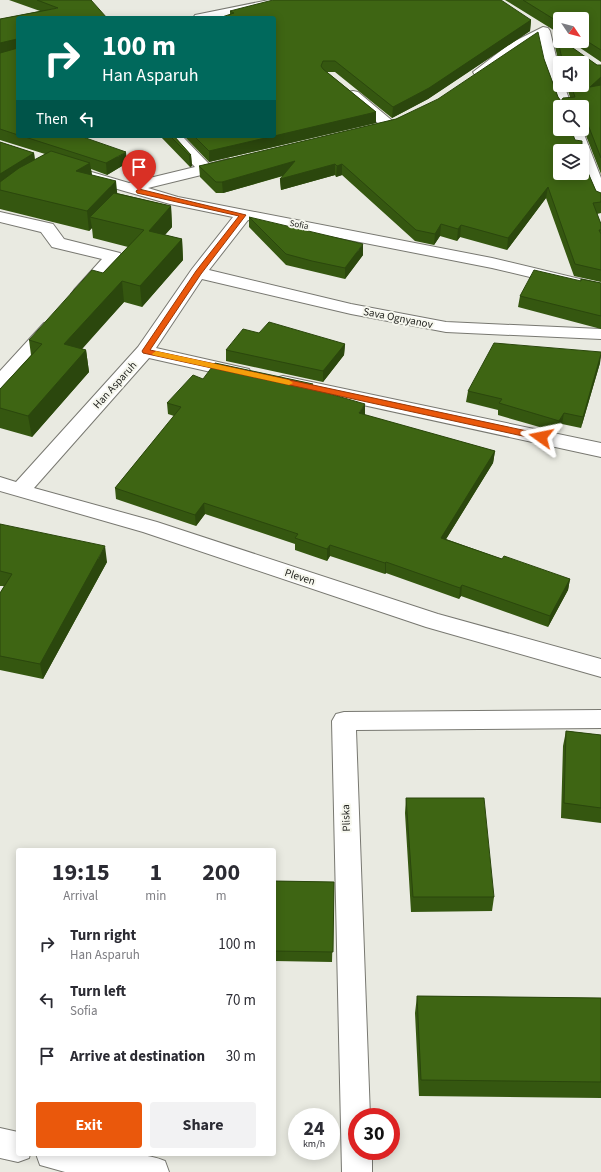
<!DOCTYPE html>
<html lang="en">
<head>
<meta charset="utf-8">
<style>
	:root { --surface:#fff; --page:#f2f2f3; --text:#2b2b33; --muted:#7c7c81; --accent:#ea580c }
	body { margin:0; font-family:"Source Sans 3",sans-serif; background:var(--page); color:var(--text); height:100vh; display:flex; flex-direction:column; font-size:15px; white-space:nowrap }
	* { box-sizing:border-box; margin:0 }
	p { font-size:13px; color:var(--muted) }
	.icon { flex:none; width:22px; height:22px; fill:none; stroke:currentColor; stroke-width:2; stroke-linecap:round; stroke-linejoin:round }
	.map { position:relative; flex:1; overflow:hidden }
	.details { position:absolute; left:16px; top:848px; width:260px; height:308px; display:flex; flex-direction:column; background:var(--surface); border-radius:4px; box-shadow:0 2px 10px #0003 }
	.details>* { flex:none }
	.hud { position:absolute; left:16px; top:16px; width:260px; height:122px; border-radius:4px; box-shadow:0 2px 10px #0003; background:#00695c; color:#fff; overflow:hidden }
	.needle { width:26px; rotate:125deg }
	.controls { position:absolute; left:553px; top:12px; display:grid; gap:8px }
	.controls a { display:grid; place-items:center; width:36px; height:36px; border-radius:4px; background:var(--surface); box-shadow:0 2px 10px #0003; font-size:20px }
	.speed { position:absolute; left:288px; top:1108px; display:flex; gap:8px; font-size:20px; font-weight:700; text-align:center }
	.speed>* { display:grid; place-content:center; width:52px; height:52px; border-radius:50%; background:var(--surface); box-shadow:0 2px 10px #0003; line-height:1 }
	.speed small { font-size:10px; font-weight:400 }
	.speed .limit { border:6px solid #d22; background:#fff; color:#111 }
	.pin { position:absolute; display:grid; place-items:center; width:34px; height:34px; color:#fff; margin:-41px -17px; border-radius:50% 50% 50% 0; rotate:-45deg; box-shadow:0 0 4px #0007 }
	.pin .icon { rotate:45deg }
	.me { position:absolute; width:44px; margin:-22px; rotate:282deg; stroke-linejoin:round; filter:drop-shadow(0 0 3px #0008) }
	.turn { display:flex; align-items:center; gap:14px; height:84px; padding:0 20px; font-size:18px }
	.turn .icon { width:52px; height:52px; stroke-width:2.5 }
	.turn b { display:block; font-size:28px; line-height:34px }
	.then { display:flex; align-items:center; height:38px; padding:0 20px; background:#0003; gap:8px; font-size:15px }
	.eta { display:flex; justify-content:space-evenly; align-items:center; height:68px; text-align:center }
	.eta b { font-size:24px; font-weight:700; line-height:28px }
	.primary-button { display:flex; gap:8px; margin-top:auto; padding:8px 20px }
	.primary-button a { flex:1; height:46px; border-radius:4px; background:var(--accent); color:#fff; font-size:16px; font-weight:700; line-height:46px; text-align:center }
	.primary-button a+a { background:var(--page); color:var(--text) }
	ul { padding:0; list-style:none }
	li { display:flex; align-items:center; gap:12px; height:56px; padding:0 20px }
	li div { flex:1 }
	li b { display:block; font-size:15px }
	li em { font-style:normal }
	.map>svg:first-child { display:block }
	.lines { fill:none; stroke-linecap:round; stroke-linejoin:round }
	.minor-casing { stroke:#787871; stroke-width:2 }
	.minor { fill:#fff; fill-rule:evenodd }
	.wall { fill:#355710 }
	.shaded-wall { fill:#2b470d }
	.building { fill:#3e6513; stroke:#2b470d; fill-rule:evenodd }
	.route { fill:#ea580c; stroke:#983908 }
	.slow { fill:#f59e0b }
	.labels { text-anchor:middle; dominant-baseline:central; stroke-width:4; stroke-linejoin:round; paint-order:stroke }
	.far-street-label { font-size:9px; fill:#22231f; stroke:#f6f7ee }
	.street-label { font-size:11px; fill:#22231f; stroke:#f6f7ee }
</style>
</head>
<body>
<div class="map">
<svg width="601" height="1172" viewBox="0 0 601 1172">
	<rect width="100%" height="100%" fill="#e9eae1"/>
	<g class="lines">
		<defs>
			<path id="minor" d="M269,0H296L294,3L289,4L220,18H193L195,15L200,14Z
				M543,27L548,28L550,31L560,74V85H564L572,107H560V110L558,107L544,69L538,40L521,49L485,75H475L473,72L511,43Z
				M353,91L358,92L395,123L398,126L395,129H385L348,98L346,95L348,92Z
				M566,129H582L601,178V204L595,202L593,199L582,170V151H575Z
				M166,136H182L209,164L228,159L234,161L236,164L234,167L148,188L178,197L492,258L601,284V294L492,268L248,220L209,270L351,304L446,322L601,329V339L446,332L351,314L202,279L156,348L249,369L251,373L249,377L242,379L149,358L34,488L157,522L438,614L601,659V677L426,627L143,532L0,491V477L16,482L138,347L192,269L233,217L170,204L82,179L80,176L82,173L88,171L129,183L195,167Z
				M0,212L53,224L64,239L120,253L123,257L86,298L80,299L74,298L71,294L74,290L102,259L52,247L41,232L0,222Z
				M50,322L56,323L59,327L56,331L7,387L0,389V371L44,323Z
				M283,376L601,443V457L276,386L274,382L276,378Z
				M601,710V728L356,730L370,1117H357V1151H372V1172H342L332,721L336,714L344,712Z
				M0,1128L18,1132V1154H30L29,1158L18,1162L0,1158Z
				M36,1154C71,1154 134,1148 165,1161L169,1172H65L40,1165Z"/>
		</defs>
		<use href="#minor" class="minor-casing"/>
		<use href="#minor" class="minor"/>
	</g>
	<path class="wall" d="M9,0H91L18,18V136H80L127,163L107,175L91,169L92,175L117,193L171,206L172,227L165,235L182,239L183,260L142,307L124,302L81,349L86,350L89,372L32,437L0,428V389L31,355L29,340L103,273L128,247L93,238L92,228L89,231L0,209V142L34,153L35,160L45,154L0,140V19L40,11Z
		M505,0H601V62L570,41H582V19H560V34Z
		M230,11L531,20L530,31L428,99L392,118L335,72H327L376,112V123L209,162L184,136H274L230,15Z
		M557,37L597,65H601V174L583,128H582V107H560L596,191L601,193V213L597,214L601,224V282L574,276L546,198L507,250L460,237L457,241L440,236L434,245L415,241L342,175L336,177L335,175L281,190L280,179L283,176L223,193H216L200,177L199,166L396,119L544,59L558,97L561,101L570,97L566,85H582V63H560V67L555,47Z
		M160,136H174L191,155L192,166L190,167Z
		M249,217L363,255L345,279L286,265L249,227Z
		M581,279L601,283V329L518,307L520,296L580,281Z
		M259,333L345,344L344,355L323,382L226,361V350Z
		M601,352L600,363L581,428L562,424L557,432L498,415V410L466,402L468,391Z
		M203,379L313,389L365,415L495,451L493,463L446,539L502,559L570,579L568,590L548,627L461,596L459,599L386,573L385,574L330,556L327,561L295,550V544L205,514L196,526L116,499L115,488L174,416L168,414L167,403Z
		M0,524L107,562L43,679L0,670V593L4,586H0Z
		M566,731L601,735V823L561,818L563,746Z
		M406,798L494,897L492,911L411,912L405,813Z
		M274,881L334,882L332,962L274,961Z
		M417,996L601,998V1098L419,1096L415,1013Z"/>
	<path class="shaded-wall" d="M531,20L530,31L428,99L392,118L393,107Z
		M17,39L18,50L0,54V43Z
		M601,77V86L590,87Z
		M376,112V123L209,162V151Z
		M126,152L127,163L107,175L106,163Z
		M34,153L35,164L0,186V174Z
		M189,155H191L192,166L190,167Z
		M295,161V172L223,193L222,182Z
		M90,163L93,183L76,171Z
		M335,164V175L281,190L280,179Z
		M342,164V175L336,177L337,166Z
		M116,181L118,201L90,217L92,228L89,231L87,211Z
		M548,187L546,198L507,250L508,238Z
		M171,206L172,227L150,251L149,231Z
		M441,224L440,236L434,245L435,234Z
		M461,225L460,237L457,241L458,229Z
		M182,239L183,260L142,307L140,286Z
		M363,244V255L345,279V268Z
		M122,281L124,302L67,366L64,344Z
		M345,344L344,355L323,382V371Z
		M86,350L89,372L32,437L28,416Z
		M601,354L600,363L581,428L583,417Z
		M365,404V415L359,413Z
		M564,413L562,424L557,432L559,421Z
		M495,451L493,463L440,549L441,538Z
		M204,503L205,514L196,526L195,515Z
		M330,545V556L327,561V549Z
		M105,546L107,562L43,679L40,664Z
		M386,562V573L385,574V563Z
		M570,579L568,590L548,627L550,616Z
		M462,585L461,596L459,599L460,588Z"/>
	<path class="building" d="M37,0H91L107,18H18V135L0,129V53L18,48L17,39L0,43V19L58,8Z
		M273,0H501L531,20L429,88L393,107L335,61H323L321,66L323,69L376,112L274,136V18H219L234,13L230,11Z
		M523,0H601V50L582,38V19H560V23Z
		M538,32L544,59L558,97L561,101L563,98L575,97L571,85H582V63H563L557,37L560,39V41H563L597,65H601V77L590,87L601,85V158L585,117H582V107H560V129H571L575,140L582,141V159L596,191L601,193V202L593,203L601,224V230H599L601,234V270L575,264L548,187L508,238L461,225L458,229L441,224L435,234L416,230L342,164L337,166L335,164L280,179L295,161L222,182H216L199,166L396,119L438,99ZM560,151H582V173H560Z
		M22,136H80L126,152L106,163Z
		M170,136H174L191,155H189Z
		M194,136H274L209,151Z
		M0,142L34,153L0,174Z
		M51,151L90,163L76,171L116,181L87,211L0,190V182L19,168Z
		M114,193L171,206L149,231L182,239L140,286L122,281L64,344L86,350L28,416L0,408V389L42,344L29,340L92,270L103,273L144,230L90,217Z
		M249,217L363,244L345,268L312,261L286,254Z
		M534,270L581,281V279L601,283V316L520,296Z
		M269,322L345,344L323,371L226,350L243,329L259,333Z
		M494,343L601,352V354L583,417L564,413L559,421L556,420L499,403L502,399L468,391Z
		M215,363L313,384L310,388L365,404L359,413L495,451L441,538L502,559L504,556L570,579L550,616L462,585L460,588L386,562L385,563L330,545L327,549L295,538L298,534L204,503L195,515L115,488L181,407L167,403L193,375L203,379Z
		M0,524L105,546L40,664L0,656V593L12,574L0,571Z
		M566,731L601,735V808L564,803Z
		M406,798H484L494,897H413Z
		M274,881L334,882L333,952L274,951Z
		M417,996L601,998V1082L421,1080Z"/>
	<path class="route" d="M139,189L246,215L201,274L150,350L541,434L545,437L541,440L143,353L142,351L196,271L239,216L137,193L136,191Z"/>
	<path class="slow" d="M156,351L289,380L293,383L289,385L153,355L152,354Z"/>
	<g class="labels">
		<g class="far-street-label">
			<text transform="translate(299 225) rotate(10)">Sofia</text>
		</g>
		<g class="street-label">
			<text transform="translate(398 318) rotate(11)">Sava Ognyanov</text>
			<text transform="translate(115 385) rotate(-48)">Han Asparuh</text>
			<text transform="translate(300 577) rotate(18)">Pleven</text>
			<text transform="translate(346 818) rotate(-92)">Pliska</text>
		</g>
	</g>
</svg>
<div class="controls">
<a><svg class="needle" viewBox="-14 -14 28 28"><path d="M0-13l5 13h-10z" fill="#e53935"/><path d="M0 13l5-13h-10z" fill="#7c7c81"/></svg></a>
<a><svg class="icon" aria-label="sound" viewBox="0 0 24 24"><path d="M4 9h4l5-4v14l-5-4H4zM17 9q2 3 0 6"/></svg></a>
<a><svg class="icon" aria-label="search" viewBox="0 0 24 24"><circle cx="10" cy="10" r="6"/><path d="M15 15l6 6"/></svg></a>
<a><svg class="icon" aria-label="layers" viewBox="0 0 24 24"><path d="M12 4l9 5-9 5-9-5zM3 14l9 5 9-5"/></svg></a>
</div>
<div class="speed"><div>24<small>km/h</small></div><div class="limit">30</div></div>
<div class="pin" style="left:139px;top:191px;background:#d93025"><svg class="icon" aria-label="arrive" viewBox="0 0 24 24"><path d="M6 21V4h12l-3 4 3 4H6"/></svg></div>
<svg class="me" style="left:541px;top:437px" viewBox="-20 -20 40 40"><path d="M0-17L14 15 0 8-14 15z" fill="#ea580c" stroke="#fff" stroke-width="4"/></svg>
<div class="hud">
<div class="turn"><svg class="icon" aria-label="right" viewBox="0 0 24 24"><path d="M7 20v-9h11M14 6l5 5-5 5"/></svg><div><b>100 m</b>Han Asparuh</div></div>
<div class="then">Then<svg class="icon" aria-label="left" viewBox="0 0 24 24"><path d="M17 20v-9H6M10 6l-5 5 5 5"/></svg></div>
</div>
<section class="details">
<div class="eta">
<div><b>19:15</b><p>Arrival</p></div>
<div><b>1</b><p>min</p></div>
<div><b>200</b><p>m</p></div>
</div>
<ul>
<li><svg class="icon" aria-label="right" viewBox="0 0 24 24"><path d="M7 20v-9h11M14 6l5 5-5 5"/></svg><div><b>Turn right</b><p>Han Asparuh</p></div><em>100 m</em></li>
<li><svg class="icon" aria-label="left" viewBox="0 0 24 24"><path d="M17 20v-9H6M10 6l-5 5 5 5"/></svg><div><b>Turn left</b><p>Sofia</p></div><em>70 m</em></li>
<li><svg class="icon" aria-label="arrive" viewBox="0 0 24 24"><path d="M6 21V4h12l-3 4 3 4H6"/></svg><div><b>Arrive at destination</b></div><em>30 m</em></li>
</ul>
<div class="primary-button"><a>Exit</a><a>Share</a></div>
</section>
</div>
</body>
</html>
